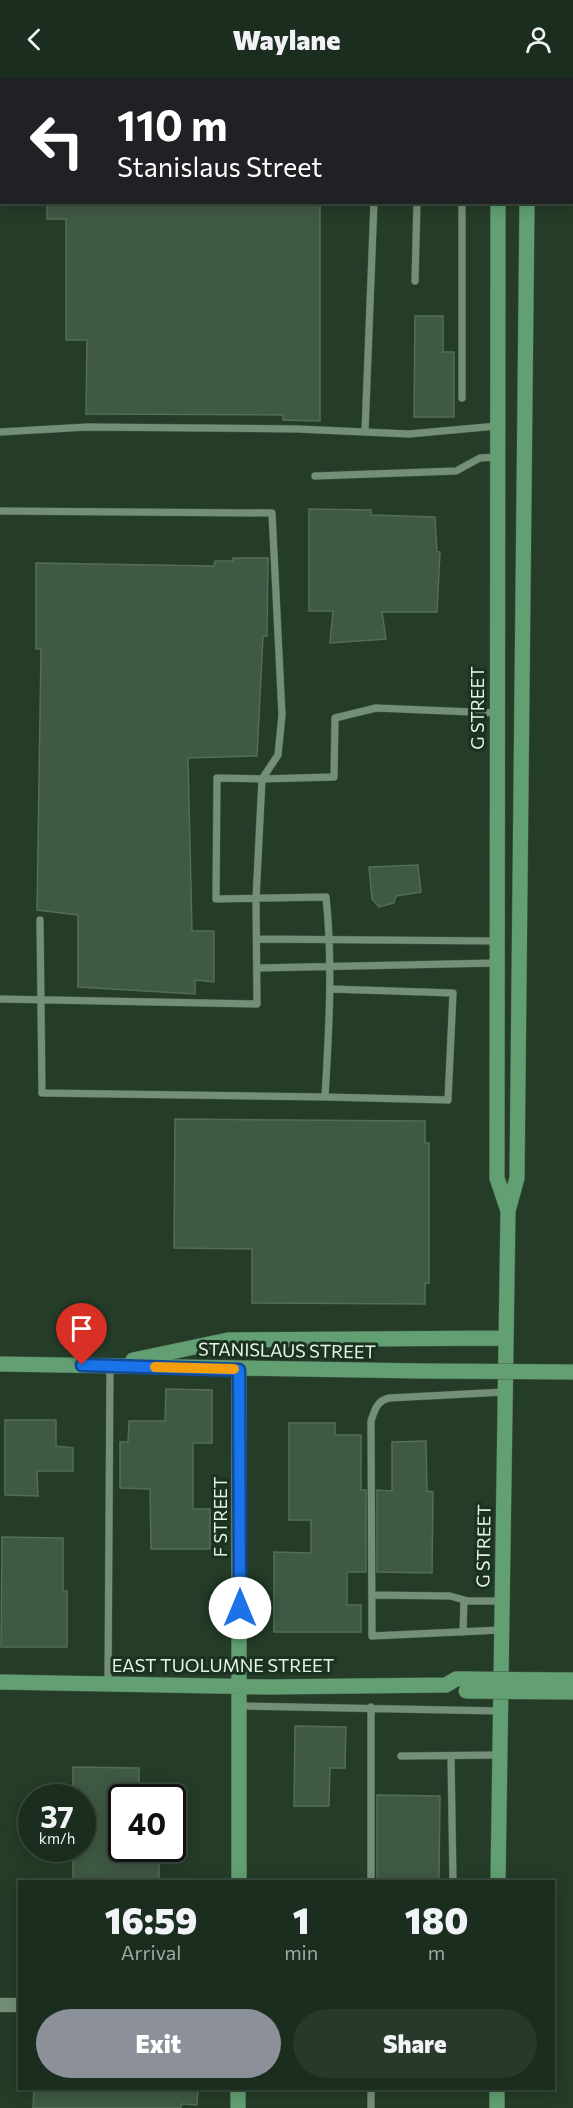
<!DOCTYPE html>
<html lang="en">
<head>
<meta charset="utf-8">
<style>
	:root { --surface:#1b2d1e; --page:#28392b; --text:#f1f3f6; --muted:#a0a8a4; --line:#39493c; --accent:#8c9099 }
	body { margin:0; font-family:Commissioner,sans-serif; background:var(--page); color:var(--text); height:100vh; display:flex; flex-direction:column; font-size:22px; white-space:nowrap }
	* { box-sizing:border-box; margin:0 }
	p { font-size:20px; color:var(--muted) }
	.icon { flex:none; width:33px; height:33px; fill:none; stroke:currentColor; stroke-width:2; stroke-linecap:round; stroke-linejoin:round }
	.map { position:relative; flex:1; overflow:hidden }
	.drawer { position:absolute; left:18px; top:1802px; width:537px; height:210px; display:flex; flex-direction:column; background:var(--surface); border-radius:0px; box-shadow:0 3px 15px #0003,0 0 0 2px var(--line) }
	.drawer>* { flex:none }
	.hud { position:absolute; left:0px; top:0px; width:573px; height:126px; box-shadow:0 3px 15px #0003,0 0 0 2px var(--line); background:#202124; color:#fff; overflow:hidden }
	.speed { position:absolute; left:18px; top:1706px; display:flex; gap:12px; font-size:30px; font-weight:700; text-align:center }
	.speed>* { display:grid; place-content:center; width:78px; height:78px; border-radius:50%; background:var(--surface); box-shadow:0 3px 15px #0003,0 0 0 2px var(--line); line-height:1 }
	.speed small { font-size:15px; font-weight:400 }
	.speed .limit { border:3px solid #111; border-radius:9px; background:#fff; color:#111 }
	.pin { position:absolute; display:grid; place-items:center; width:51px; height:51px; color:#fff; margin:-62px -26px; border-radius:50% 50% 50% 0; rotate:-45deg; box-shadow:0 0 6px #0007 }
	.pin .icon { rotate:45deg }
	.me { position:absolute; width:66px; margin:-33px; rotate:0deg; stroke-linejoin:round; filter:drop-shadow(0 0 4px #0008) }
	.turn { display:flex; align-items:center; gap:21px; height:126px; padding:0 18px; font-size:27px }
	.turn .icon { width:78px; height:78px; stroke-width:2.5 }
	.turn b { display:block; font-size:42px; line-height:51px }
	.eta { display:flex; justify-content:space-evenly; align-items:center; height:102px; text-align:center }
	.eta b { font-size:36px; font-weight:800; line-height:42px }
	.cta { display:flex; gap:12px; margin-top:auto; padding:12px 18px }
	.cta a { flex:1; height:69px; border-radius:36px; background:var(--accent); color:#fff; font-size:24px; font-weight:800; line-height:69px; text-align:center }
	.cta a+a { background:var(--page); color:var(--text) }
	header { display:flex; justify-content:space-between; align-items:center; height:78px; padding:0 18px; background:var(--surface); font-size:27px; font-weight:800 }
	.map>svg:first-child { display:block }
	.building { fill:#3f5944; stroke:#536d57; stroke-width:1.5 }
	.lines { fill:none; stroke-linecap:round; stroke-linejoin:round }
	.lane-casing { stroke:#445949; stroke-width:8 }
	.street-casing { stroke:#445949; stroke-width:15 }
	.secondary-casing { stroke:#445949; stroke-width:16 }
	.lane { stroke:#748f78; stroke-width:7 }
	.street { stroke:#748f78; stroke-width:14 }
	.secondary { stroke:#629f72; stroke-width:15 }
	.secondary-bridge-casing { stroke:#445949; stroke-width:16; stroke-linecap:butt }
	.secondary-bridge { stroke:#629f72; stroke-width:15 }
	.route-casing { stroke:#114b97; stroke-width:15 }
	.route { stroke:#1a73e8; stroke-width:10 }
	.slow { stroke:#f59e0b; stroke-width:10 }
	.labels { text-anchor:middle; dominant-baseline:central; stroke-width:6; stroke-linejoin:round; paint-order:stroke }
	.street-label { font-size:18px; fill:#e5f4e7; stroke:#1a321f }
</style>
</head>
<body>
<header><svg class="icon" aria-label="back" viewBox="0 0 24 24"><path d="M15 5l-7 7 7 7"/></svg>Waylane<svg class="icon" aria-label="person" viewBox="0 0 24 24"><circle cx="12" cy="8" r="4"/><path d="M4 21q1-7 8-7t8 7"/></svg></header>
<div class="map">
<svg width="573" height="2030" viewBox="0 0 573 2030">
	<rect width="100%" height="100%" fill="#243c28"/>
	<path class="building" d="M47,124H320V343L283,342V337L86,336L87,262H66V141H47Z
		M415,238H443V274H454V339H414Z
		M309,431L371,432V437L435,439L437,474H440L437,534H382L386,561L330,565L333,533H309Z
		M233,480H268L267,558H263L257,678L188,680L192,853H214V904L195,902V916L78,909V837L37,832L41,571H36V485L214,488L215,483H233Z
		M418,787L421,814L396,818L394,825L379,829L372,821L369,789Z
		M175,1041L425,1043V1065H429V1205H425V1226L252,1225V1171L174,1170Z
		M166,1311L212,1312V1365H193V1431H210V1471H151L150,1411L120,1410V1364H128L129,1343H165Z
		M5,1342H56V1368L73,1370V1393H37L38,1418L5,1417Z
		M289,1345H335V1357H361V1412H366V1494H347V1527H361V1554H274V1474L311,1475V1442H289Z
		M426,1363L427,1413L433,1414L432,1495L377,1494V1412L392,1413V1364Z
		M2,1459L63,1460V1513H67V1569H1Z
		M295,1648L346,1649L345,1690H330L329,1728H294Z
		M73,1689L139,1690V1719H122V1770H139V1781H159V1803H73V1770H82V1719H73Z
		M377,1717L440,1718L439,1803H377Z
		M34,2010H198L197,2027L181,2026V2030H33Z"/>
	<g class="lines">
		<defs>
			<path id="lane" d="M462,124V320
				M415,203L417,124
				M0,354L87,349L298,351L409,356L497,348
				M365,354L374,124
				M315,398L456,393L480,380L497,379
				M0,433L272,435L282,637L278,677L262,701
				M262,701L334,699L335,640L376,630L497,635
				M40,842L42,1015L325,1019
				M257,861L497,863
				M257,890L497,885
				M0,921L257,926L256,821L262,701L217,700L216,821L326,819C333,886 329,951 325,1019L448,1022L453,915L331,911
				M372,1517L450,1518L468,1523H502
				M501,1552L372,1558L371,1343C375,1331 377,1323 389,1320L505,1314
				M463,1554L464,1522
				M108,1606L110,1288
				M240,1628L500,1633
				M371,1629V1803
				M401,1678L500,1677
				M451,1678L453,1803
				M371,2030V2010"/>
			<path id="street" d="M0,1927H20"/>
			<path id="secondary" d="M498,2V0
				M528,2V0
				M498,124L497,1100L508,1133
				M133,1282L228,1262L506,1260
				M0,1286L422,1293
				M0,1604L267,1609L446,1607L456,1601H468
				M239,1803V1292
				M498,1803L508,1133L517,1100L527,124
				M497,2010V2029
				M238,2030V2010"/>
		</defs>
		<use href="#lane" class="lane-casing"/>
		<use href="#street" class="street-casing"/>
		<use href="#secondary" class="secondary-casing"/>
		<use href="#lane" class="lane"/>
		<use href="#street" class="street"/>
		<use href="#secondary" class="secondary"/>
		<defs>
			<path id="secondary-bridge" d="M422,1293L573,1294
				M468,1601L573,1602
				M466,1613L573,1614"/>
		</defs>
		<use href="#secondary-bridge" class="secondary-bridge-casing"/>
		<use href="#secondary-bridge" class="secondary-bridge"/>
	</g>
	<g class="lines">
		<defs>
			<path id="route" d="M82,1287L239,1292L240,1530"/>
		</defs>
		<use href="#route" class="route-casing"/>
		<use href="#route" class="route"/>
		<path class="slow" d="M155,1289L234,1291"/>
	</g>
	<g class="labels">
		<g class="street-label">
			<text transform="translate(477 630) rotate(-90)">G STREET</text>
			<text transform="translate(287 1272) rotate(1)">STANISLAUS STREET</text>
			<text transform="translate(220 1439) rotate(-90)">F STREET</text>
			<text transform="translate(483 1468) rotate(-89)">G STREET</text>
			<text x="223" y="1587">EAST TUOLUMNE STREET</text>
		</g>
	</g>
</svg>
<div class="speed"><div>37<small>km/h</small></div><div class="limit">40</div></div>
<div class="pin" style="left:82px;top:1287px;background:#d93025"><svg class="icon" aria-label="arrive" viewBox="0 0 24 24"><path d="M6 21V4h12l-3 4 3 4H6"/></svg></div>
<svg class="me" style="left:240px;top:1530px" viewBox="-20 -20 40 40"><circle r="19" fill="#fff"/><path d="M0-13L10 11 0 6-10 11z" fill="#1a73e8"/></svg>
<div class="hud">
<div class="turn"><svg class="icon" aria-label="left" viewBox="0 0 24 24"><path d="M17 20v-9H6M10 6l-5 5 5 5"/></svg><div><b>110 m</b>Stanislaus Street</div></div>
</div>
<section class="drawer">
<div class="eta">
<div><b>16:59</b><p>Arrival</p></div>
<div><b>1</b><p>min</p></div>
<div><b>180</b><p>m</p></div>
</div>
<div class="cta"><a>Exit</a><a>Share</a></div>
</section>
</div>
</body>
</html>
